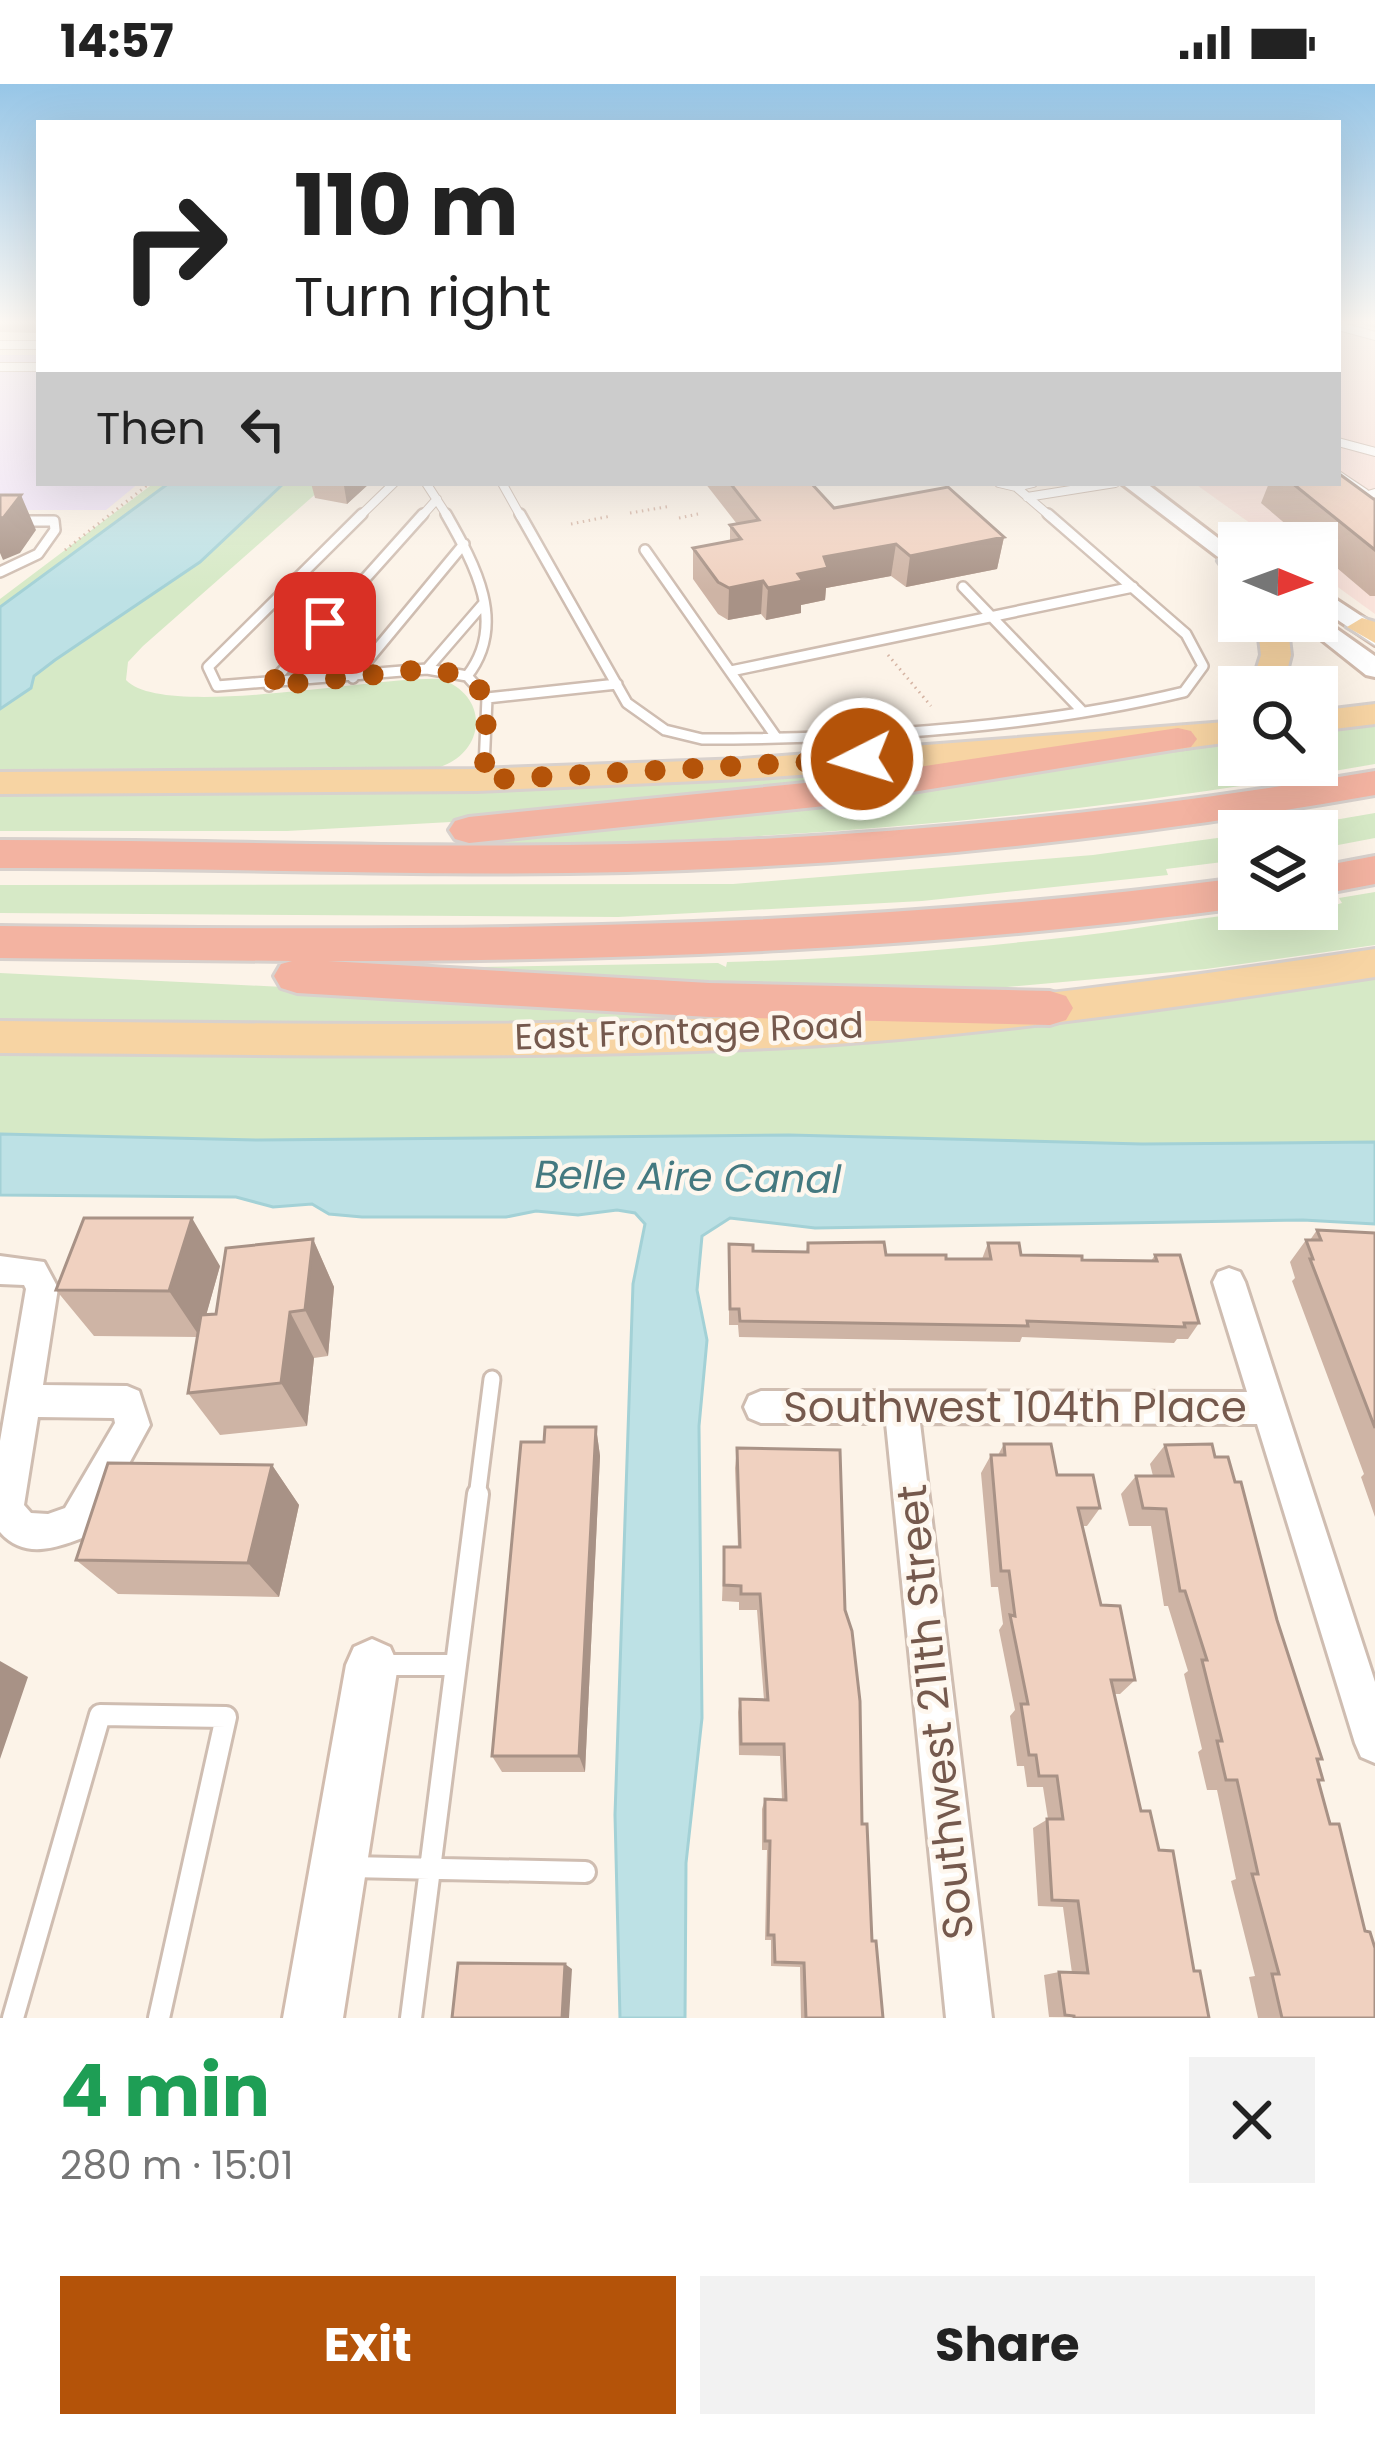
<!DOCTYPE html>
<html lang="en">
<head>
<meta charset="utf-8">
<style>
	:root { --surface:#fff; --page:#f2f2f2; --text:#222; --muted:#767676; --accent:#b45309 }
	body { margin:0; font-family:Poppins,sans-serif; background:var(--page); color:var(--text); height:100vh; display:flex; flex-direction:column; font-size:45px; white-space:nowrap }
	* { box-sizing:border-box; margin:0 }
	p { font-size:39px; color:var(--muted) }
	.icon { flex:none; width:66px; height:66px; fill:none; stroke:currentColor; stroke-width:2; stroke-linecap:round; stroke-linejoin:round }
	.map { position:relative; height:1934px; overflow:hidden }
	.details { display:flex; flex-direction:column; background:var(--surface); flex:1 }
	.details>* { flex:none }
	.banner { position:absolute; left:36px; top:36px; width:1305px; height:366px; border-radius:0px; box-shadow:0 12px 48px #0002; background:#fff; color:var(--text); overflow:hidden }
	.needle { width:78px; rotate:91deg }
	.controls { position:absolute; left:1218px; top:438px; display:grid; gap:24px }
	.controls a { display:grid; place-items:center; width:120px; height:120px; border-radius:0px; background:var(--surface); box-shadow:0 12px 48px #0002; font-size:60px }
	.pin { position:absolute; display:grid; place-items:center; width:102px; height:102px; color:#fff; margin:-51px; border-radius:24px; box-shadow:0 6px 18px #0006 }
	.me { position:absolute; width:132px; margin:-66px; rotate:265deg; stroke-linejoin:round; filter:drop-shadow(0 0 9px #0008) }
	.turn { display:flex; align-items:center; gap:42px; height:252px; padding:0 60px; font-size:54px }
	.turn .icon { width:156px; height:156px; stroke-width:2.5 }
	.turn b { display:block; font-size:84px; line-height:102px }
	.then { display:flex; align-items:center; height:114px; padding:0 60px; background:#0003; gap:24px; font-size:45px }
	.round { display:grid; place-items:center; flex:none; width:126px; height:126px; border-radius:0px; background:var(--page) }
	.overview { display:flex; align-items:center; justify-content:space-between; height:204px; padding:0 60px }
	h1 { font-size:72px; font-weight:700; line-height:90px; color:#1e9e55 }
	.cta { display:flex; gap:24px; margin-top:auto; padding:24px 60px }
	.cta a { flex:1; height:138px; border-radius:0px; background:var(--accent); color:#fff; font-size:48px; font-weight:700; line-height:138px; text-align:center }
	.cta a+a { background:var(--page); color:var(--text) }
	.status { display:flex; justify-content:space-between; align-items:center; height:84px; padding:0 60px; background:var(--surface); direction:ltr }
	.status svg { height:33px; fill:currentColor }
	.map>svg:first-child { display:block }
	.commercial { fill:#fbe4dc }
	.education { fill:#f0e4f8 }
	.green { fill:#d6e9c6 }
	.water { fill:#bde1e5; stroke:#a3d1d6; stroke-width:3 }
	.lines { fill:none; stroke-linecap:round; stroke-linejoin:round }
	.lane-far4-casing { stroke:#cfbdb1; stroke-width:10 }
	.lane-far3-casing { stroke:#cfbdb1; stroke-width:14 }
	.lane-far2-casing { stroke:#cfbdb1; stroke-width:18 }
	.lane-far1-casing { stroke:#cfbdb1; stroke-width:21 }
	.lane-casing { stroke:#cfbdb1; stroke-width:26 }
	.street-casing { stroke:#cfbdb1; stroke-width:6 }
	.secondary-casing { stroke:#d2bcae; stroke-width:6 }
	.primary-casing { stroke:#d8d1cd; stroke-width:6 }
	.highway-casing { stroke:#d8d1cd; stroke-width:6 }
	.path { stroke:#d5b4a3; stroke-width:3; stroke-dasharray:1.5 4.5; stroke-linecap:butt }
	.lane-far4 { stroke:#fff; stroke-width:8 }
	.lane-far3 { stroke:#fff; stroke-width:9 }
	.lane-far2 { stroke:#fff; stroke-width:12 }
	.lane-far1 { stroke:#fff; stroke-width:15 }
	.lane { stroke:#fff; stroke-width:20 }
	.street { fill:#fff; fill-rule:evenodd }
	.secondary { fill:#fff; fill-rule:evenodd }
	.primary { fill:#f7d4a3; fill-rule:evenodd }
	.highway { fill:#f3b3a1; fill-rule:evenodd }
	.wall { fill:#ceb4a5 }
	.shaded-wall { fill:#a89286 }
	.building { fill:#f0d1c0; stroke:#a89286; stroke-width:3 }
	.route { stroke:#b45309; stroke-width:21; stroke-dasharray:0 37.8 }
	.labels { text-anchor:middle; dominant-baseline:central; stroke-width:9; stroke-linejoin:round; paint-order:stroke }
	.street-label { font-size:36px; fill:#75594d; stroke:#fef7ee }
	.water-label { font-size:39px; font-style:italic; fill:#447980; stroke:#fef7ee }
	.near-street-label { font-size:42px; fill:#75594d; stroke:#fef7ee }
</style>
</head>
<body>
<div class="status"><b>14:57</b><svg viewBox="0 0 49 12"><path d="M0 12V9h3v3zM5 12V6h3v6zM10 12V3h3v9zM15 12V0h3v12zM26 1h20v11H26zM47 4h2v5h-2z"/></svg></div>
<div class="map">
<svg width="1375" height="1934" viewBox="0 0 1375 1934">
	<rect width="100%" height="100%" fill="#fcf3e8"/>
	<path class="commercial" d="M1338,236H1375V530L1317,488V459H1278L1194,399H1338Z"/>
	<path class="education" d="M0,271H39V399H139L106,426H0Z"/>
	<path class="green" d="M154,399H169L0,523V515Z
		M284,399H328L143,562L128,578L126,596C163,636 377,592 440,595C490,611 487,669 437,684L0,685V625L12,613L26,608L34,592L55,576L200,478Z
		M1375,638V680C1084,732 784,759 490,760L491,751L919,706L1239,658V681H1317V646Z
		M1055,670L578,731L287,747H0V712L322,708Z
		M1375,729V754L1317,765V747H1270Z
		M1239,751V776L1166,785L1168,791L922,817L618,833L0,829V801L733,800L1093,771Z
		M1375,808V861L1206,885L929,910L360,885L718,879L726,883L727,878C844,875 962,865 1078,852C1157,843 1237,825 1317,825V819L1331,816L1335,821L1342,819L1339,814Z
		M0,889L830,930L621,940L0,941Z
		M1375,895V1058L1142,1060L789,1051L259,1056L0,1050V964L1007,941L1239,916Z"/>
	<path class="water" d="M169,399H284L200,478L55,576L34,592L31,604L0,625V523Z
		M0,1050L259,1056L789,1051L1142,1060L1375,1058V1140L1303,1136L815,1144L730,1134L702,1152L697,1206L707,1256L699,1342L702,1634L686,1779L685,1934H620L615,1731L633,1200L645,1140L635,1129L617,1126L578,1131L536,1127L506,1133H362L329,1130L312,1120L273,1123L236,1113L0,1111Z"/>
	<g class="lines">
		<defs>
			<path id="lane-far4" d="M1338,242L1375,252
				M0,261H39
				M0,283H39
				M1338,358L1375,368
				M1338,391L1365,409
				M426,399L448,433
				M502,399L521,433
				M999,399L1016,403L1033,399
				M1016,403L1051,433
				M1027,413L1115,399
				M359,433L394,399
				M421,433L437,415
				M1371,433L1355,426L1351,416L1375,409"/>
			<path id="lane-far3" d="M362,430L208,583L217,602L427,585L467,592L487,614
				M446,430C475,481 508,540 467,592
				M520,430L627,619L665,646L702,655C859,655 1031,645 1184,608L1203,582L1186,550L1048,430
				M1365,430L1375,435
				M0,437H54L55,446L38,470L0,488
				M645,466L776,653
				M963,503L1083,628
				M427,585L484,519
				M731,587L1133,503
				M353,594L464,460
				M269,602L423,430
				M484,684L487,614L617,600"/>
			<path id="lane-far2" d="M484,696L485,681"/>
			<path id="lane-far1" d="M477,1413L492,1295"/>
			<path id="lane" d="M383,1581H456L478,1410
				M350,1783L585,1788
				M13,1934L100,1631L226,1633L159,1934
				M411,1934L456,1581"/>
			<path id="street" d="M0,1172L44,1178L58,1204L43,1301L127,1302L139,1307L150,1341L90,1451C59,1463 25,1477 0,1448V1357L26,1205L24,1201L0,1200ZM38,1333L114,1334L115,1339L65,1424L48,1430L31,1429L24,1421Z
				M1229,1184L1240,1188L1245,1198L1375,1598V1679L1361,1673L1355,1659L1257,1340L920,1339L992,1934H946L886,1339H761L749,1334L744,1323L749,1312L761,1307L1247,1308L1213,1198L1218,1188Z"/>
			<path id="secondary" d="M1121,399H1146L1239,470V489Z
				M1317,503L1375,541V561L1317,522Z
				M1317,531L1375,572V593L1366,591L1298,537H1317Z
				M372,1555L390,1563L398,1581L343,1934H283L346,1581L354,1563Z"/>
			<path id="primary" d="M1232,469L1239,470V494L1229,492L1218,477Z
				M1362,534L1375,538V559L1347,543Z
				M1257,537H1287L1291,571L1283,603H1251L1261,571Z
				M1375,620V640L1317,647V627Z
				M1239,637V657L1178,665L742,695L477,707L0,710V688L477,685L742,675Z
				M1375,865V893C1181,923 986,952 789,963C527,977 263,970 0,969V937C263,939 526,945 789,931C986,921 1181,894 1375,865Z"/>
			<path id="highway" d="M1178,644L1191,647L1197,655L1191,663L825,722L469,759L455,755L449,746L455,737L469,733L825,697Z
				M1375,687V711C1127,755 878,781 626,788C418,793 209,783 0,784V756C209,756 417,765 626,760C878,754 1127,729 1375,687Z
				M1375,772V800L1317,811V783Z
				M1239,794V824C936,865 634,877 328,877L709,899L1050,907L1066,912L1073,924L1066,936L1050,941L709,933L297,909L281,904L274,892L281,880L292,877L0,874V842C418,847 823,849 1239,794Z"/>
		</defs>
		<use href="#lane-far4" class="lane-far4-casing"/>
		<use href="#lane-far3" class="lane-far3-casing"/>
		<use href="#lane-far2" class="lane-far2-casing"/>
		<use href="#lane-far1" class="lane-far1-casing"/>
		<use href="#lane" class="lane-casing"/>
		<use href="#street" class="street-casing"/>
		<use href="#secondary" class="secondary-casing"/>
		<use href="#primary" class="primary-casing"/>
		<use href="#highway" class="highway-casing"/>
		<path class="path" d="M630,429L671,422
			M679,434L698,430
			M571,440L611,432
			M65,466L150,399
			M888,571L931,622"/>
		<use href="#lane-far4" class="lane-far4"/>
		<use href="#lane-far3" class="lane-far3"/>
		<use href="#lane-far2" class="lane-far2"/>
		<use href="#lane-far1" class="lane-far1"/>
		<use href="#lane" class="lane"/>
		<use href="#street" class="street"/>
		<use href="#secondary" class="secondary"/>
		<use href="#primary" class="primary"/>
		<use href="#highway" class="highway"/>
	</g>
	<path class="wall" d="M0,236H39V249L0,248Z
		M1345,236H1375V244Z
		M311,399H370L347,420L315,414Z
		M705,399H811L834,424L1004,453L997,485L906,503L891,492L826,504L825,516L801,521V529L766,536L761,530L728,536L718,530L693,495V464L730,457V441L737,440Z
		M1269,399H1338L1375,416V512H1370L1317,467V459H1308L1261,419Z
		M1317,1146L1375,1149V1433L1361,1393L1364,1390L1292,1197L1295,1194L1290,1178L1306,1156H1310Z
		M313,1155L334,1203L328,1272L314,1274L307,1342L220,1351L188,1309L197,1253L94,1252L56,1206L220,1182L206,1231L216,1230Z
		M808,1159L886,1171L946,1175H982L988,1159L1021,1171L1082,1176L1151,1177L1155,1171L1199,1239L1188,1255H1177L1174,1259L1022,1253L1020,1258L739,1253L738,1241H729V1160L753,1167L806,1168Z
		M596,1343L600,1372L585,1688H502L492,1672L544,1358Z
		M1004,1360L1057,1391L1100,1424L1087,1442H1082L1101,1521L1135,1596L1120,1610H1114L1141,1727L1159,1766L1209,1934L1049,1933L1044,1891L1059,1888L1072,1889L1063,1823L1038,1822L1033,1744L1048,1735L1043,1703H1027L1024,1682H1017L1010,1632L1015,1626L999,1546L1003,1540L998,1503H991L981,1389L991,1371H998Z
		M1165,1361L1215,1373L1277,1536L1322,1675L1317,1677L1323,1696L1318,1698L1365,1847L1375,1934H1258L1249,1893L1255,1892L1231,1797L1236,1795L1217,1706H1207L1198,1668L1202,1665L1184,1590L1188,1587L1168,1522H1164L1151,1442H1129L1121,1410L1136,1392H1153L1150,1380Z
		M737,1364L845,1526L872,1857L883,1934H801L800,1883L771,1882V1856H765L767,1766H762V1725L765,1715H782L780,1672L739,1671L738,1628L740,1615L764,1616L757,1526H739V1518L722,1517L724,1463H738L735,1384Z
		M272,1381L299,1421L279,1513L118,1510L76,1476Z"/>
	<path class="shaded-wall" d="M347,399H370L347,420L344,402Z
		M21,411L36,446L20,469L3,476L0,469V435Z
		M1004,453L997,485L906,503L910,472Z
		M896,460L891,492L826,504L825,516L801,521V529L766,536L768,504L798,490L824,473Z
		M763,497L761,530L728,536L729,504Z
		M192,1134L220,1182L200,1253L169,1207Z
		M313,1155L334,1203L328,1272L305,1226Z
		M290,1228L314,1274L307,1342L281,1299Z
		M596,1343L600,1372L585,1688L579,1672Z
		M272,1381L299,1421L279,1513L248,1479Z
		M0,1577L28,1593L0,1675Z
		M565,1880L572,1885L569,1934H562Z"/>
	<path class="building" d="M1338,389L1375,416V466L1292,399H1338Z
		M730,399H811L834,424L948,403L1004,453L910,472L896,460L824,473L828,484L798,490L803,497L768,504L763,497L729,504L718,498L693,464L741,455L730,441L759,436Z
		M0,411H21L4,433L0,435Z
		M84,1134H192L169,1207L56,1206Z
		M1317,1146L1375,1149V1344L1310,1175H1313L1306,1156H1321Z
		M313,1155L305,1226L290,1228L281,1299L188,1309L201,1231L216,1230L226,1164Z
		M884,1158L886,1171H946V1175H991L988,1159H1019L1021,1171L1082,1172V1176L1157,1177L1155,1171H1180L1199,1239H1184L1185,1243L1027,1237L1028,1242L740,1237L739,1225H730L729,1160L753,1161V1167L808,1168V1159Z
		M545,1343H596L579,1672H492L521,1358H544Z
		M1004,1360H1051L1057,1391H1093L1100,1424H1078L1101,1521L1120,1522L1135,1596H1111L1141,1727H1150L1159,1766L1173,1767L1194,1887H1200L1209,1934H1074V1932L1065,1931L1059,1888L1088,1889L1078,1817L1052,1816L1047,1735H1063L1057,1692H1039L1036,1671H1029L1021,1620H1028L1010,1531L1015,1532L1009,1487H1001L991,1371H1005Z
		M1212,1360L1215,1373H1228L1235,1398H1241L1277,1536L1322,1675H1317L1323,1696H1318L1330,1740H1339L1365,1847L1370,1848L1375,1864V1934H1282L1272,1890H1279L1252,1790H1258L1237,1696H1226L1217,1657H1222L1202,1576H1207L1185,1507H1180L1166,1425L1143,1424L1136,1392H1173L1165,1361Z
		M737,1364L840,1366L845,1526L852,1547L860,1617L862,1740H867L872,1857H876L883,1934H806L804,1879L775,1878L774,1851H768L770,1757H765V1715L786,1716L784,1660H741L740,1615L768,1616L760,1510H741V1502L724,1501V1463H740Z
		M108,1379L272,1381L248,1479L76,1476Z
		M458,1879L565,1880L562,1934H452Z"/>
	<linearGradient id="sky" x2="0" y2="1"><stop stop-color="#97c6e7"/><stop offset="0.47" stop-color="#fefaf5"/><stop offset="1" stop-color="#fefaf5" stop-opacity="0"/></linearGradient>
	<rect width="1375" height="507" fill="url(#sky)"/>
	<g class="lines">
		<path class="route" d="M325,539L269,602L427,585L467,592L487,614L484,696L862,675"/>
	</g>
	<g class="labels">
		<g class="street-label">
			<text transform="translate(689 947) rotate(-2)">East Frontage Road</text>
		</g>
		<g class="water-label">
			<text transform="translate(688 1093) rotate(1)">Belle Aire Canal</text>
		</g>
		<g class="near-street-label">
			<text x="1015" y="1323">Southwest 104th Place</text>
			<text transform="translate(935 1628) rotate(-96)">Southwest 211th Street</text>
		</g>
	</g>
</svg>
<div class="controls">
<a><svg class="needle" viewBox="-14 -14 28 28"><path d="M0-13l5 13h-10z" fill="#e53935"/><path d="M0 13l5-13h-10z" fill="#767676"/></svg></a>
<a><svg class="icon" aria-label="search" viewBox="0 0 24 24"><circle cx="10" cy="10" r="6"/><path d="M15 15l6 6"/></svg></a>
<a><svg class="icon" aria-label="layers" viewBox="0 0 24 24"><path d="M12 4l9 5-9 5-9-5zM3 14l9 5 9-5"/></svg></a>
</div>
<div class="pin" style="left:325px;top:539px;background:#d93025"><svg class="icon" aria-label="arrive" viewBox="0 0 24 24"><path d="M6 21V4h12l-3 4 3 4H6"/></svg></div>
<svg class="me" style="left:862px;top:675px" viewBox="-20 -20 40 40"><circle r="17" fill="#b45309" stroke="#fff" stroke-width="3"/><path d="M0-11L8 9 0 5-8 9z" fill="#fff"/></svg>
<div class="banner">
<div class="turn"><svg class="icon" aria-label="right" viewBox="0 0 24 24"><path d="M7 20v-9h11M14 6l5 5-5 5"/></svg><div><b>110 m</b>Turn right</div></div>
<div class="then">Then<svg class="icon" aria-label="left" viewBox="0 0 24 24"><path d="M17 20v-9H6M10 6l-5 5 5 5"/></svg></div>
</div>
</div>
<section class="details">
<div class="overview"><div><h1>4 min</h1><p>280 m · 15:01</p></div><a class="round"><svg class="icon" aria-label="close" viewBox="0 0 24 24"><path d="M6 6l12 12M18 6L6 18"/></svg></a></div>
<div class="cta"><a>Exit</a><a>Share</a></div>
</section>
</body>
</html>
